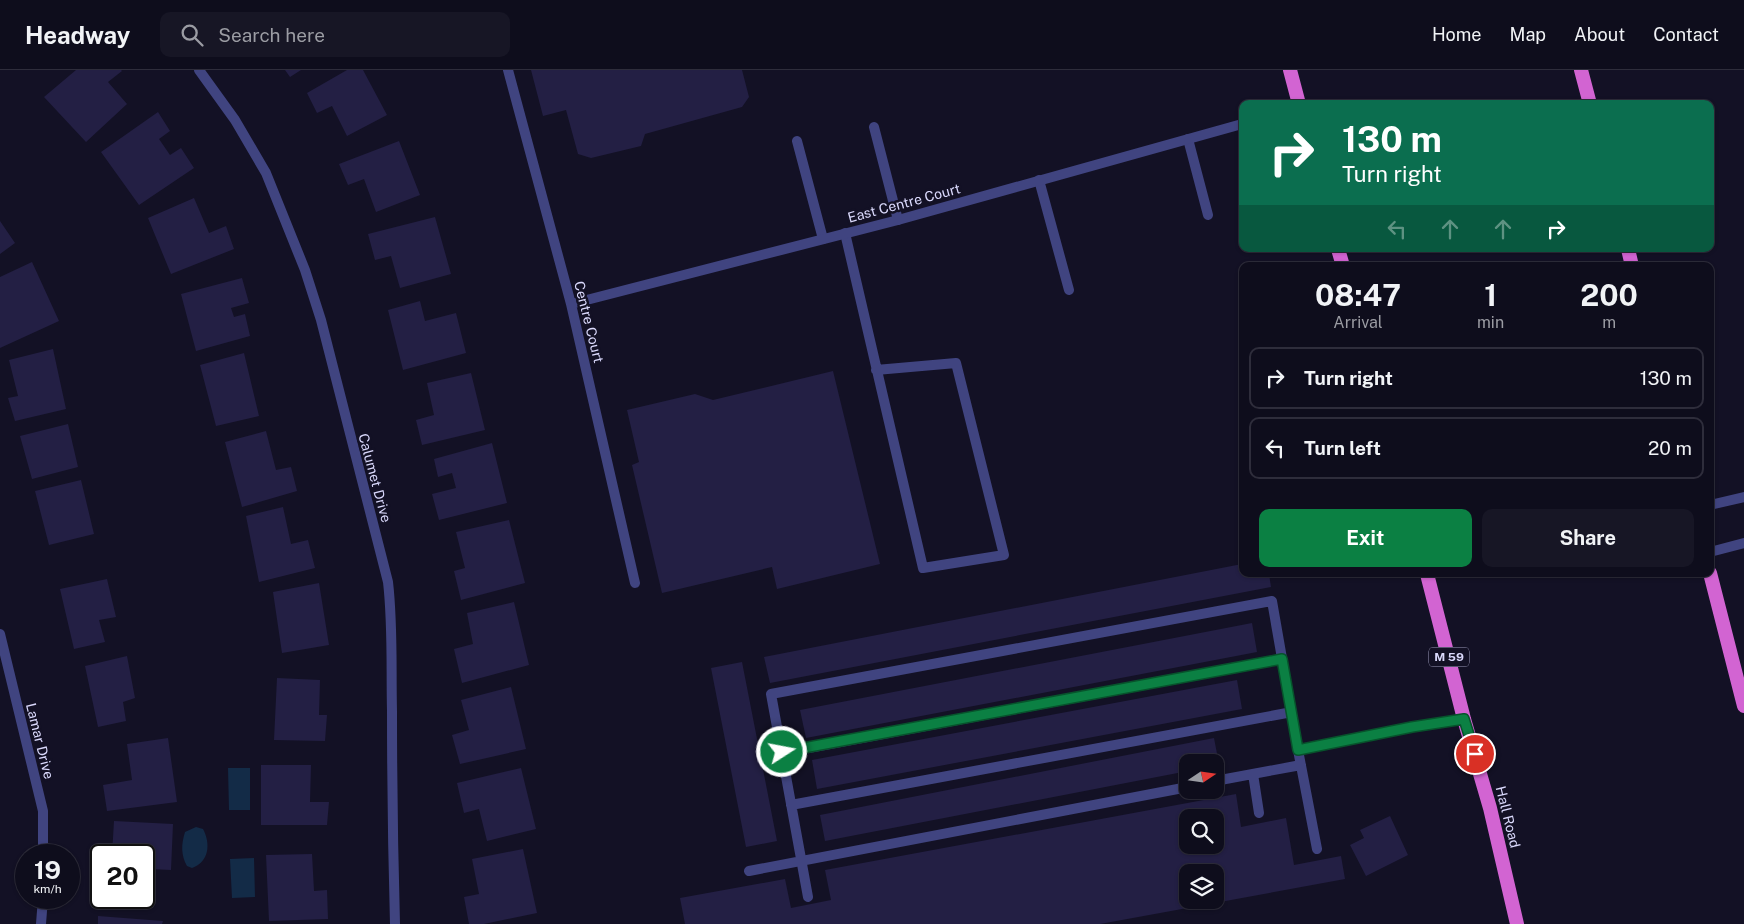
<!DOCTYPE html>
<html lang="en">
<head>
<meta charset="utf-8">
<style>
	:root { --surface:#0e0d1c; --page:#171625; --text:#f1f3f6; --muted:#9b9ca3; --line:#2e2d3b; --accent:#0b8043 }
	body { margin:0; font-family:"Public Sans",sans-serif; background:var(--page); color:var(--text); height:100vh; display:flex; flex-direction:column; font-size:19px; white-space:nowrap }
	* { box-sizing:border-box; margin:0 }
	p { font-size:16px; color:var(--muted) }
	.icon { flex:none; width:28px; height:28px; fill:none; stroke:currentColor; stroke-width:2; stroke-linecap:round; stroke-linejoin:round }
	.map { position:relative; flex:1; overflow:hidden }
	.sheet { position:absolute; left:1239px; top:192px; width:475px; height:315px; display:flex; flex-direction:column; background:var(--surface); border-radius:10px; box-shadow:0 1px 4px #0004,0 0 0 1px var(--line) }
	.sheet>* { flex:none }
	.hud { position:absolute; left:1239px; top:30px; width:475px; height:152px; border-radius:10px; box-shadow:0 1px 4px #0004,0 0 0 1px var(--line); background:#0b6e4f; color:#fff; overflow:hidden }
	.needle { width:32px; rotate:77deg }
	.tools { position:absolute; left:1179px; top:684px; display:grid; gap:10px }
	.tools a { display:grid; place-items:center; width:45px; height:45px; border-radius:10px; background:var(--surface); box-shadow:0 1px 4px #0004,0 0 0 1px var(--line); font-size:25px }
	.speed { position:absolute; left:15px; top:774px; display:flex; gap:10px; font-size:25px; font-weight:700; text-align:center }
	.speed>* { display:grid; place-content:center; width:65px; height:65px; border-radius:50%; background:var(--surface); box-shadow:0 1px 4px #0004,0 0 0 1px var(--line); line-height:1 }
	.speed small { font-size:12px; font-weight:400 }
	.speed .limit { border:2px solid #111; border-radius:8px; background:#fff; color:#111 }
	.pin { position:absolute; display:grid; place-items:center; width:42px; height:42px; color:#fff; margin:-21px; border:2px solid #fff; border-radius:50%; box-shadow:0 1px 5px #0007 }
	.me { position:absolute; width:55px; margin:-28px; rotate:79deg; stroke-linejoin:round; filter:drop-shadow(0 0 4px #0008) }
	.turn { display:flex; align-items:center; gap:18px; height:105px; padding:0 20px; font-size:22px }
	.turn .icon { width:65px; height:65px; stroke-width:2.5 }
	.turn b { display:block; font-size:35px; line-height:42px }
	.lanes { display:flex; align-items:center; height:48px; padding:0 20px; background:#0003; justify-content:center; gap:25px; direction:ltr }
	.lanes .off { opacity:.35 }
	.eta { display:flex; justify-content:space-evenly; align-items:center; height:85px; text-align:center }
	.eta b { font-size:30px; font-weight:700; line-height:35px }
	.button { display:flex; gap:10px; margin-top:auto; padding:10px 20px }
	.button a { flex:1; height:58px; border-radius:10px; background:var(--accent); color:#fff; font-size:20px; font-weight:700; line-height:58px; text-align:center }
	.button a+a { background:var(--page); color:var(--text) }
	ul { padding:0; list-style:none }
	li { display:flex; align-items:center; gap:15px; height:62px; margin:0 10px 8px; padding:0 10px; border:2px solid var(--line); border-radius:10px }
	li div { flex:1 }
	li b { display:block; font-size:19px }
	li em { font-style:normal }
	header { display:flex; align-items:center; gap:30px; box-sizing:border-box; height:70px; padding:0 25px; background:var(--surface); border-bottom:1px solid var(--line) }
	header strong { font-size:24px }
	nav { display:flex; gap:28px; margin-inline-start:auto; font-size:18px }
	.search { width:350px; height:45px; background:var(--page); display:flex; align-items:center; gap:12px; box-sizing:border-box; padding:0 18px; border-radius:10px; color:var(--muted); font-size:19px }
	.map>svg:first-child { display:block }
	.water { fill:#132b47 }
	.building { fill:#231f44; fill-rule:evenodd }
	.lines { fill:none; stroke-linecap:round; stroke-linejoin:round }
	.service { stroke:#404480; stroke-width:10 }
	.minor { stroke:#404480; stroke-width:10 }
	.trunk { stroke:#d264d2; stroke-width:14 }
	.route-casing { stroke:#07532c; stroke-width:12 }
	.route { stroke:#0b8043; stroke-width:9 }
	.labels { text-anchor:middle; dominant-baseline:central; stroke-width:5; stroke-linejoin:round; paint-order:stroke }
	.shield { fill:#131125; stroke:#9e9dbc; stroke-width:1 }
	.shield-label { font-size:12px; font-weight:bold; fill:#dad9fc }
	.street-label { font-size:14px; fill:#dad9fc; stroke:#131125 }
</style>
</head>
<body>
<header>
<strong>Headway</strong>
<div class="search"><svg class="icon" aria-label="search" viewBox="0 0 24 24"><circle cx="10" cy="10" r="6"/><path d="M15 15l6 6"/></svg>Search here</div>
<nav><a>Home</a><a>Map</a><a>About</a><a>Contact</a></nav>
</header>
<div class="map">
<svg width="1744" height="854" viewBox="0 0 1744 854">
	<rect width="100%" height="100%" fill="#131125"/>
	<path class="water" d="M228,698H250V740H229Z
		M196,757L203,759C211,774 209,792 192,798L187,796C181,785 181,775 185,762Z
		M254,788L255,827L232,828L230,789Z"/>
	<path class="building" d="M76,0H121L122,1L108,12L127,34L86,72L44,27Z
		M285,0H301L290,7Z
		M347,0H363L387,45L347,66L332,36L317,43L307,23Z
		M531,0H742L749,27L742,37L645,64L641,76L591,88L578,84L566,40L543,46Z
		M158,42L170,61L159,69L170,85L181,78L194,98L139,135L101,82Z
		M399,71L420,125L376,142L364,109L348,115L339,94Z
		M194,128L209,163L226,156L234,179L171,204L148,148Z
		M435,147L451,204L400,218L391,186L375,190L368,164Z
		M0,151L15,173L0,184Z
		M32,192L59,251L0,278V207Z
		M242,208L249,233L231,238L234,247L245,244L250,266L196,281L181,224Z
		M420,231L425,251L456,243L466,283L403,300L388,240Z
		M53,279L66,339L15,351L8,328L18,326L9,290Z
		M244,283L259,346L216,356L200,295Z
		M833,301L880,494L777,519L772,497L662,523L632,395L639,392L627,340L695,324L713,330Z
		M471,303L485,360L422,375L416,350L434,345L427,313Z
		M68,354L78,397L32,409L20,366Z
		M266,361L276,400L291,397L297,421L242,437L225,372Z
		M492,373L507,433L439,450L432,424L456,418L452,403L438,407L434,389Z
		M81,410L94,464L49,475L35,421Z
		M283,437L291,474L308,470L315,498L259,512L246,446Z
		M509,450L525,513L461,530L454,501L465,498L456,462Z
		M1242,494V504H1269L1271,517L770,613L764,587Z
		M107,509L116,547L99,550L105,572L74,579L60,519Z
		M319,513L329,575L282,583L273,522Z
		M514,532L529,595L462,613L454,579L473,574L467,543Z
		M1252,553L1257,582L806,668L800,640Z
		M127,586L135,628L123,632L126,651L98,657L85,596Z
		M742,592L777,771L746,777L711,598Z
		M277,608L320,610L319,645H327L325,671L274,670Z
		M1237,610L1242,639L817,719L812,690Z
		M511,617L526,679L460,694L452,665L469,660L461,630Z
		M168,668L177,732L107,741L103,715L132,710L127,674Z
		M1214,668L1219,694L1215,695V692H1188V701L825,771L820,745Z
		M261,695H311L310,732H329L327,755H261Z
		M521,698L536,759L487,771L479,739L464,743L457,713Z
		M1236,724L1241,757L1286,748L1294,795L1341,786L1345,809L1100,854H685L680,828L785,809L791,838L831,830L825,800ZM1188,748H1215V775H1188ZM1188,802H1215V830H1188Z
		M1390,746L1408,785L1366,806L1350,775L1364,768L1360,760Z
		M114,751L173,754L171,800L151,799L150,826H144V785H112Z
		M523,779L537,843L484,854H469L464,827L479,824L472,789Z
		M312,784L314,821L327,820L328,849L269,851L266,785Z
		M98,846L163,851L162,854H98Z"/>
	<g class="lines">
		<path class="service" d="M874,57L898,150
			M1188,69L1208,145
			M797,71L823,169
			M1039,110L1069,220
			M845,163L923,498L1004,485L956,293L876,300
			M1298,680L1317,779
			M782,683L1282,589
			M1253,704L1259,743
			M1215,711L1301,695
			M791,735L1292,642
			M749,801L1188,717
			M808,827L771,624L1272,531L1298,680L1413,657L1464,649"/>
		<path class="minor" d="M199,0L235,50L266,103L305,200L321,250L388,512C393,555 391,598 392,641C392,712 393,783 395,854
			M508,0L571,234L635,513
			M571,234L898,150L1242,54
			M1710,435L1744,427
			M1710,482L1744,473
			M0,564L43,741V785
			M41,854L43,828"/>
		<path class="trunk" d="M1290,0L1299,34
			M1581,0L1590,34
			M1338,179L1343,196
			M1628,179L1632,196
			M1710,503L1744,636
			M1427,504L1464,649L1490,738L1517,854"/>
	</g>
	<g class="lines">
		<defs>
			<path id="route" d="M782,682L1282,589L1298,680L1412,657L1464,649L1475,684"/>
		</defs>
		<use href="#route" class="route-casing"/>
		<use href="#route" class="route"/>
	</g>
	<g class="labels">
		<rect class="shield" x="1429" y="577.5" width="40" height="19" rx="4"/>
		<g class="shield-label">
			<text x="1449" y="587">M 59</text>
		</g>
		<g class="street-label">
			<text transform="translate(904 133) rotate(-15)">East Centre Court</text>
			<text transform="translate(589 252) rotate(76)">Centre Court</text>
			<text transform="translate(375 408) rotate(75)">Calumet Drive</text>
			<text transform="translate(40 671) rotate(76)">Lamar Drive</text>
			<text transform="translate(1508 747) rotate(76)">Hall Road</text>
		</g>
	</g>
</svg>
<div class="tools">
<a><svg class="needle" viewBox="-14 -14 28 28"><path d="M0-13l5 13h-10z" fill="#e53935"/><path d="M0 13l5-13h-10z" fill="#9b9ca3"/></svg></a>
<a><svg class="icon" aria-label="search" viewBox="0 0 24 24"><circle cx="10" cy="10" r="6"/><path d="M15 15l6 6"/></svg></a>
<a><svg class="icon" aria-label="layers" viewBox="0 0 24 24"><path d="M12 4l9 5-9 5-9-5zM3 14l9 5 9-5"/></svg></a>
</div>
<div class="speed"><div>19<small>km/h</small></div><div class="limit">20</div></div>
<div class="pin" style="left:1475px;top:684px;background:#d93025"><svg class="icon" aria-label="arrive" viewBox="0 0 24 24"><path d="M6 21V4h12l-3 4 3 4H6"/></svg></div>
<svg class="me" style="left:782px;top:682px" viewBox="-20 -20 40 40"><circle r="17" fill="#0b8043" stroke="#fff" stroke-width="3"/><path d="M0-11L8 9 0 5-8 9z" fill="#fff"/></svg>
<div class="hud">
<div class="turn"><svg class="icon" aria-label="right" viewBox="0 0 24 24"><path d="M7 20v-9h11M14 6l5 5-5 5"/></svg><div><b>130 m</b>Turn right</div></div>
<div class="lanes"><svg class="icon off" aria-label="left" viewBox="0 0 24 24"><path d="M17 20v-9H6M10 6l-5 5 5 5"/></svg><svg class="icon off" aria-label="ahead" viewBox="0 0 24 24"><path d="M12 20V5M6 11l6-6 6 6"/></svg><svg class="icon off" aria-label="ahead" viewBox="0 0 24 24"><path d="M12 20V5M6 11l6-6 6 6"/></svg><svg class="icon" aria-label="right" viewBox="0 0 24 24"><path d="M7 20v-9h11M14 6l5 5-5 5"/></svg></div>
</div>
<section class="sheet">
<div class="eta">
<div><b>08:47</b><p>Arrival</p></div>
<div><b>1</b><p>min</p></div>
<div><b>200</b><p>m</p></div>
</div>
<ul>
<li><svg class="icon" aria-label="right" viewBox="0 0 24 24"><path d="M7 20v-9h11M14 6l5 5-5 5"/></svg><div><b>Turn right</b></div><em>130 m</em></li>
<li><svg class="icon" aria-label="left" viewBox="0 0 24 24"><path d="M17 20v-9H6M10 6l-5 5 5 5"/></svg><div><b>Turn left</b></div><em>20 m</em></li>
</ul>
<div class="button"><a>Exit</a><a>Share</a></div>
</section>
</div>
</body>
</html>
